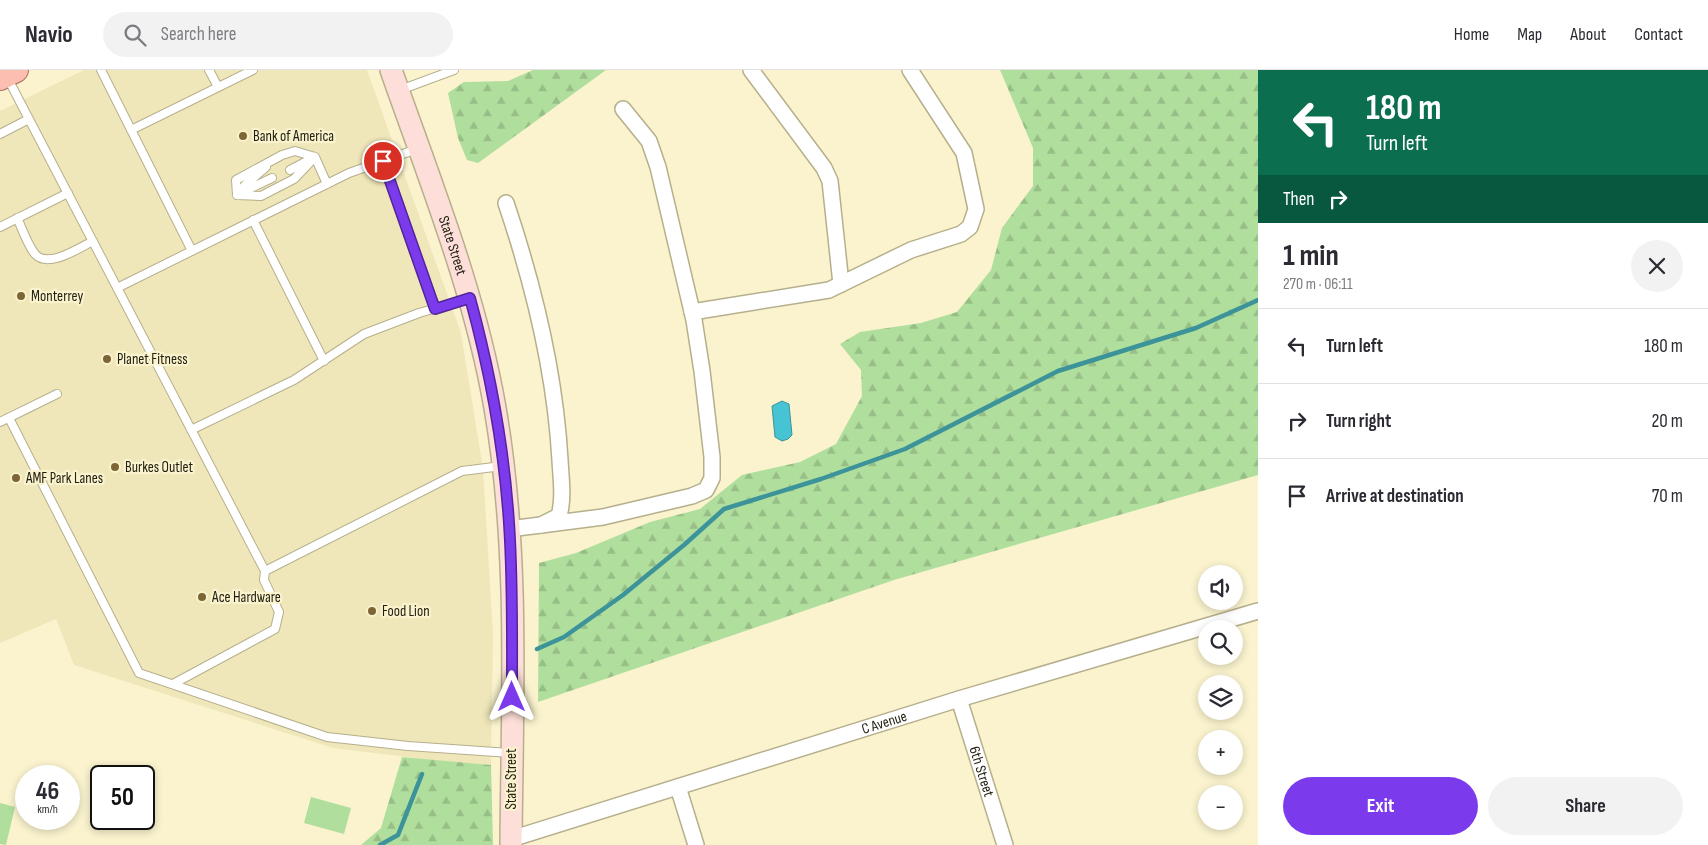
<!DOCTYPE html>
<html lang="en">
<head>
<meta charset="utf-8">
<style>
	:root { --surface:#fff; --page:#f2f2f3; --text:#2b2b33; --muted:#7c7c81; --line:#e1e1e2; --accent:#7c3aed }
	body { margin:0; font-family:"Sofia Sans Condensed",sans-serif; background:var(--page); color:var(--text); height:100vh; display:flex; flex-direction:column; font-size:19px; white-space:nowrap }
	* { box-sizing:border-box; margin:0 }
	p { font-size:16px; color:var(--muted) }
	.icon { flex:none; width:28px; height:28px; fill:none; stroke:currentColor; stroke-width:2; stroke-linecap:round; stroke-linejoin:round }
	.map { position:relative; flex:1; overflow:hidden }
	.sheet { display:flex; flex-direction:column; background:var(--surface); width:450px }
	.sheet>* { flex:none }
	.guide { background:#0b6e4f; color:#fff; overflow:hidden }
	.buttons { position:absolute; left:1198px; top:495px; display:grid; gap:10px }
	.buttons a { display:grid; place-items:center; width:45px; height:45px; border-radius:50%; background:var(--surface); box-shadow:0 2px 8px #0003; font-size:25px }
	.speed { position:absolute; left:15px; top:695px; display:flex; gap:10px; font-size:25px; font-weight:700; text-align:center }
	.speed>* { display:grid; place-content:center; width:65px; height:65px; border-radius:50%; background:var(--surface); box-shadow:0 2px 8px #0003; line-height:1 }
	.speed small { font-size:12px; font-weight:400 }
	.speed .limit { border:2px solid #111; border-radius:8px; background:#fff; color:#111 }
	.pin { position:absolute; display:grid; place-items:center; width:42px; height:42px; color:#fff; margin:-21px; border:2px solid #fff; border-radius:50%; box-shadow:0 1px 5px #0007 }
	.me { position:absolute; width:55px; margin:-28px; rotate:0deg; stroke-linejoin:round; filter:drop-shadow(0 0 4px #0008) }
	.turn { display:flex; align-items:center; gap:18px; height:105px; padding:0 25px; font-size:22px }
	.turn .icon { width:65px; height:65px; stroke-width:2.5 }
	.turn b { display:block; font-size:35px; line-height:42px }
	.then { display:flex; align-items:center; height:48px; padding:0 25px; background:#0003; gap:10px; font-size:19px }
	.round { display:grid; place-items:center; flex:none; width:52px; height:52px; border-radius:26px; background:var(--page) }
	.headline { display:flex; align-items:center; justify-content:space-between; height:85px; padding:0 25px }
	h1 { font-size:30px; font-weight:700; line-height:38px }
	.action { display:flex; gap:10px; margin-top:auto; padding:10px 25px }
	.action a { flex:1; height:58px; border-radius:30px; background:var(--accent); color:#fff; font-size:20px; font-weight:700; line-height:58px; text-align:center }
	.action a+a { background:var(--page); color:var(--text) }
	ul { padding:0; list-style:none }
	li { display:flex; align-items:center; gap:15px; height:75px; padding:0 25px; border-top:1px solid var(--line) }
	li div { flex:1 }
	li b { display:block; font-size:19px }
	li em { font-style:normal }
	header { display:flex; align-items:center; gap:30px; box-sizing:border-box; height:70px; padding:0 25px; background:var(--surface); border-bottom:1px solid var(--line) }
	header strong { font-size:24px }
	nav { display:flex; gap:28px; margin-inline-start:auto; font-size:18px }
	.search { width:350px; height:45px; background:var(--page); display:flex; align-items:center; gap:12px; box-sizing:border-box; padding:0 18px; border-radius:28px; color:var(--muted); font-size:19px }
	main { display:flex; flex:1; min-height:0 }
	.map>svg:first-child { display:block }
	.built { fill:#efe7ba }
	.forest { fill:url(#forest-firs) }
	.pitch { fill:#b0de9d }
	.water { fill:#47c4d3; stroke:#3c9399 }
	.lines { fill:none; stroke-linecap:round; stroke-linejoin:round }
	.stream { stroke:#3c9399; stroke-width:4.5 }
	.lane-casing { stroke:#b6af8c; stroke-width:10 }
	.street-casing { stroke:#b6af8c; stroke-width:18 }
	.secondary-casing { stroke:#b6af8c; stroke-width:24 }
	.primary-casing { stroke:#ad6a58; stroke-width:26 }
	.lane { stroke:#fff; stroke-width:8 }
	.street { stroke:#fff; stroke-width:15 }
	.secondary { stroke:#fdded8; stroke-width:21 }
	.primary { stroke:#fbbeb1; stroke-width:24 }
	.route-casing { stroke:#51269a; stroke-width:12 }
	.route { stroke:#7c3aed; stroke-width:9 }
	.poi-dot { fill:#7d6535; stroke:#faf3ce; stroke-width:2 }
	.labels { text-anchor:middle; dominant-baseline:central; stroke-width:4.5; stroke-linejoin:round; paint-order:stroke }
	.poi-label { font-size:15px; fill:#222012; stroke:#faf3ce; text-anchor:start }
	.street-label { font-size:15px; fill:#222012; stroke:#faf3ce }
</style>
</head>
<body>
<header>
<strong>Navio</strong>
<div class="search"><svg class="icon" aria-label="search" viewBox="0 0 24 24"><circle cx="10" cy="10" r="6"/><path d="M15 15l6 6"/></svg>Search here</div>
<nav><a>Home</a><a>Map</a><a>About</a><a>Contact</a></nav>
</header>
<main>
<div class="map">
<svg width="1258" height="775" viewBox="0 0 1258 775">
	<defs>
		<pattern id="forest-firs" width="22" height="20" patternUnits="userSpaceOnUse" patternTransform="scale(1.25)"><rect width="22" height="20" fill="#b0de9d"/><path d="M5 1l3.5 6h-7zM16 11l3.5 6h-7z" fill="#97be86"/></pattern>
	</defs>
	<rect width="100%" height="100%" fill="#faf3ce"/>
	<path class="built" d="M84,0H367L461,263L483,399L493,564L491,695L432,690L333,678L74,595L56,549L0,573V41Z"/>
	<path class="forest" d="M533,0H606L478,93L467,90L458,68L448,23L464,12L508,11Z
		M1000,0H1258V405L894,510L538,632L539,493L576,483L650,452L700,439L742,405L800,392L836,374L862,326L861,300L840,274L860,262L921,253L957,242L991,200L1002,158L1033,116V78Z
		M402,687L491,695L493,775H361L381,758Z"/>
	<path class="pitch" d="M311,727L351,738L344,764L304,753Z
		M0,733L15,737L6,775L0,774Z"/>
	<path class="water" d="M782,331L789,334L792,365L788,369L782,371L775,367L772,336Z"/>
	<g class="lines">
		<path class="stream" d="M537,579L564,567L623,525L684,475L724,439L821,409L905,379L1058,301L1196,258L1258,230
			M380,775L398,765L422,704"/>
		<defs>
			<path id="lane" d="M101,0L192,181
				M209,0L218,17
				M7,7L265,501L462,401L502,396
				M400,20L454,0
				M131,60L253,0
				M0,64L29,49
				M315,87L327,114
				M383,91L435,239
				M290,100L309,90
				M238,124L272,108
				M237,125L236,110L282,85L295,81L315,87
				M237,125L246,114L266,97
				M237,125L261,126L294,109L315,87
				M17,148C23,160 27,174 35,184C48,199 79,178 93,171
				M253,150L324,291
				M0,157L68,123
				M117,218L349,103L417,79
				M9,348L139,603L327,667L408,676L511,683
				M0,352L57,324
				M191,360L294,310L364,264L419,243L468,229
				M173,614L275,559L279,542L264,510L265,501"/>
			<g id="street">
				<path d="M751,0L824,98L830,111L841,214"/>
				<path d="M506,133C534,216 555,301 560,390C561,409 564,428 559,446L541,455L509,459"/>
				<path d="M692,242L829,220L911,180L961,164L970,157L976,139L964,83L910,0"/>
				<path d="M541,455L603,447L692,426L706,420L712,408V387L702,301L694,250L658,97L649,71L623,39"/>
				<path id="s1" d="M959,629L1005,775"/>
				<path d="M678,717L696,775"/>
				<path id="s2" d="M511,769L959,629L1258,541"/>
			</g>
			<g id="secondary">
				<path id="s3" d="M391,0C430,111 475,222 495,338C520,482 512,630 511,775"/>
			</g>
			<path id="primary" d="M0,8L16,0"/>
		</defs>
		<use href="#lane" class="lane-casing"/>
		<use href="#street" class="street-casing"/>
		<use href="#secondary" class="secondary-casing"/>
		<use href="#primary" class="primary-casing"/>
		<use href="#lane" class="lane"/>
		<use href="#street" class="street"/>
		<use href="#secondary" class="secondary"/>
		<use href="#primary" class="primary"/>
	</g>
	<g class="lines">
		<defs>
			<path id="route" d="M383,91L435,239L470,228C490,301 504,377 509,453C513,511 512,569 512,627"/>
		</defs>
		<use href="#route" class="route-casing"/>
		<use href="#route" class="route"/>
	</g>
	<g class="poi-dot">
		<circle cx="243" cy="66" r="5"/>
		<circle cx="21" cy="226" r="5"/>
		<circle cx="107" cy="289" r="5"/>
		<circle cx="115" cy="397" r="5"/>
		<circle cx="16" cy="408" r="5"/>
		<circle cx="202" cy="527" r="5"/>
		<circle cx="372" cy="541" r="5"/>
	</g>
	<g class="labels">
		<g class="poi-label">
			<text x="253" y="66">Bank of America</text>
			<text x="31" y="226">Monterrey</text>
			<text x="117" y="289">Planet Fitness</text>
			<text x="125" y="397">Burkes Outlet</text>
			<text x="26" y="408">AMF Park Lanes</text>
			<text x="212" y="527">Ace Hardware</text>
			<text x="382" y="541">Food Lion</text>
		</g>
		<g class="street-label">
			<text stroke="none"><textPath href="#s3" startOffset="186">State Street</textPath></text>
			<text stroke="none"><textPath href="#s2" startOffset="391">C Avenue</textPath></text>
			<text stroke="none"><textPath href="#s1" startOffset="76">6th Street</textPath></text>
			<text transform="translate(511 709) rotate(-90)">State Street</text>
		</g>
	</g>
</svg>
<div class="buttons">
<a><svg class="icon" aria-label="sound" viewBox="0 0 24 24"><path d="M4 9h4l5-4v14l-5-4H4zM17 9q2 3 0 6"/></svg></a>
<a><svg class="icon" aria-label="search" viewBox="0 0 24 24"><circle cx="10" cy="10" r="6"/><path d="M15 15l6 6"/></svg></a>
<a><svg class="icon" aria-label="layers" viewBox="0 0 24 24"><path d="M12 4l9 5-9 5-9-5zM3 14l9 5 9-5"/></svg></a>
<a>+</a>
<a>−</a>
</div>
<div class="speed"><div>46<small>km/h</small></div><div class="limit">50</div></div>
<div class="pin" style="left:383px;top:91px;background:#d93025"><svg class="icon" aria-label="arrive" viewBox="0 0 24 24"><path d="M6 21V4h12l-3 4 3 4H6"/></svg></div>
<svg class="me" style="left:512px;top:627px" viewBox="-20 -20 40 40"><path d="M0-17L14 15 0 8-14 15z" fill="#7c3aed" stroke="#fff" stroke-width="4"/></svg>
</div>
<section class="sheet">
<div class="guide">
<div class="turn"><svg class="icon" aria-label="left" viewBox="0 0 24 24"><path d="M17 20v-9H6M10 6l-5 5 5 5"/></svg><div><b>180 m</b>Turn left</div></div>
<div class="then">Then<svg class="icon" aria-label="right" viewBox="0 0 24 24"><path d="M7 20v-9h11M14 6l5 5-5 5"/></svg></div>
</div>
<div class="headline"><div><h1>1 min</h1><p>270 m · 06:11</p></div><a class="round"><svg class="icon" aria-label="close" viewBox="0 0 24 24"><path d="M6 6l12 12M18 6L6 18"/></svg></a></div>
<ul>
<li><svg class="icon" aria-label="left" viewBox="0 0 24 24"><path d="M17 20v-9H6M10 6l-5 5 5 5"/></svg><div><b>Turn left</b></div><em>180 m</em></li>
<li><svg class="icon" aria-label="right" viewBox="0 0 24 24"><path d="M7 20v-9h11M14 6l5 5-5 5"/></svg><div><b>Turn right</b></div><em>20 m</em></li>
<li><svg class="icon" aria-label="arrive" viewBox="0 0 24 24"><path d="M6 21V4h12l-3 4 3 4H6"/></svg><div><b>Arrive at destination</b></div><em>70 m</em></li>
</ul>
<div class="action"><a>Exit</a><a>Share</a></div>
</section>
</main>
</body>
</html>
